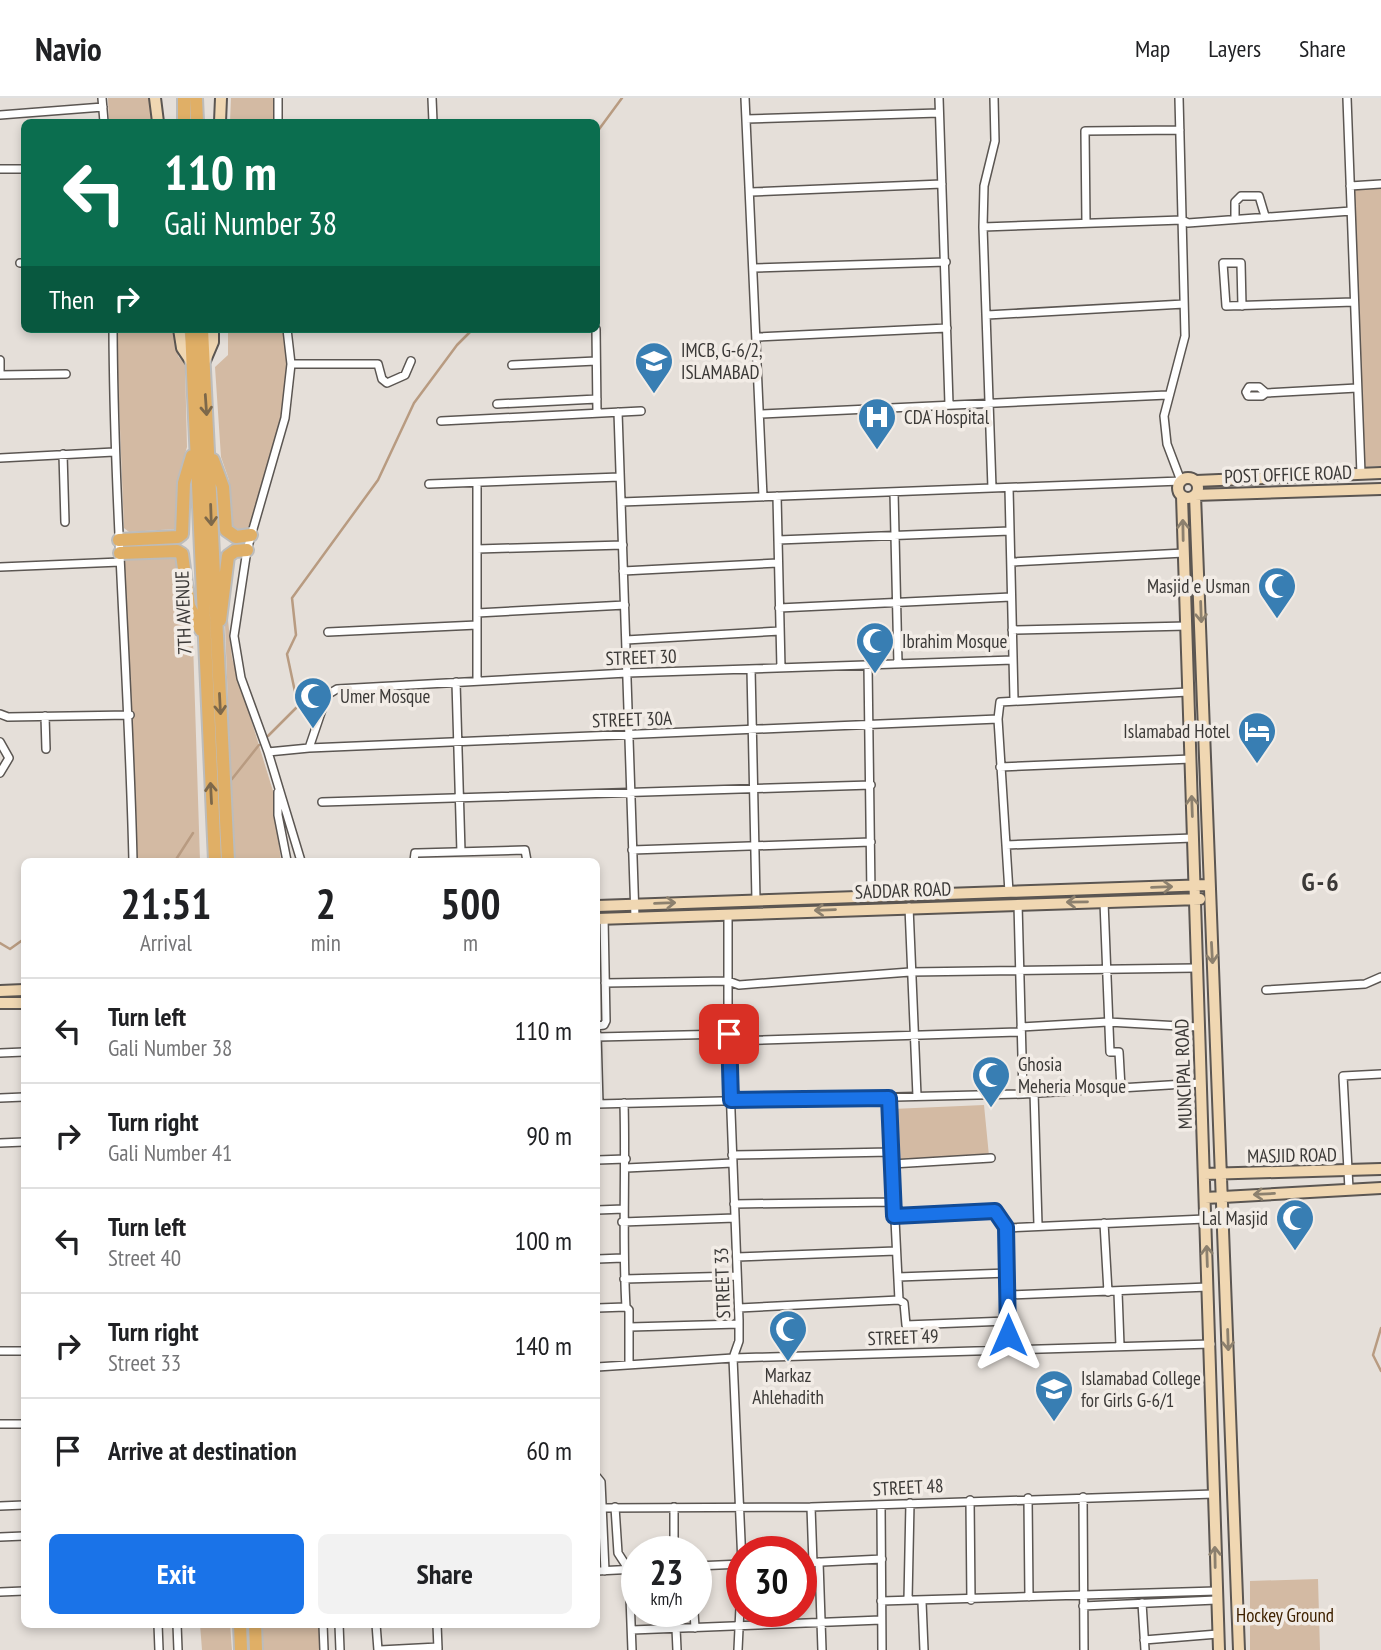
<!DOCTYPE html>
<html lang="en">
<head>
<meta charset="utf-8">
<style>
	:root { --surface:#fff; --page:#f2f2f2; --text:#202124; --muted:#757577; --line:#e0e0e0; --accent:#1a73e8 }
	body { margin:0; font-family:"PT Sans Narrow",sans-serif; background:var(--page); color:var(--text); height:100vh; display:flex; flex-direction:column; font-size:26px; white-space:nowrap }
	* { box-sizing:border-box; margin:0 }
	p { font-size:23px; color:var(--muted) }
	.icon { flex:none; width:38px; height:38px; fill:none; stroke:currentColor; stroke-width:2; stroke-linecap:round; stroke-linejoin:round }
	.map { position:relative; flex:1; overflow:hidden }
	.side { position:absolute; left:21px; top:760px; width:579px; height:770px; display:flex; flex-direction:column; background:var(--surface); border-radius:10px; box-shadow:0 4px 10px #0003 }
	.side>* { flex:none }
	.top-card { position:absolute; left:21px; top:21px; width:579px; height:214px; border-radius:10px; box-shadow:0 4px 10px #0003; background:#0b6e4f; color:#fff; overflow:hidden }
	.speed { position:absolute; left:621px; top:1438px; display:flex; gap:14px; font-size:35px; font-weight:700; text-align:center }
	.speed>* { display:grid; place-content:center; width:91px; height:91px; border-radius:50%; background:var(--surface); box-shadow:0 4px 10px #0003; line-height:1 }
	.speed small { font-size:18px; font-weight:400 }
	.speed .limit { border:10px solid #d22; background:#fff; color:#111 }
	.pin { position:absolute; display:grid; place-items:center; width:60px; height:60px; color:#fff; margin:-30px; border-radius:14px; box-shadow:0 4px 10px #0006 }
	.me { position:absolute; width:77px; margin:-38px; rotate:0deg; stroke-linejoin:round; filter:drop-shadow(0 0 5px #0008) }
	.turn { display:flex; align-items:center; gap:24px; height:147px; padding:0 28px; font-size:32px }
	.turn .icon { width:91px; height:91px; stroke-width:2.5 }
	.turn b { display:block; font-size:49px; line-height:60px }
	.then { display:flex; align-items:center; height:66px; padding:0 28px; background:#0003; gap:14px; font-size:26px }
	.eta { display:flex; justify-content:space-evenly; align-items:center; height:119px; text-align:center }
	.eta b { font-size:42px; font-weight:700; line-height:49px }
	.cta { display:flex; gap:14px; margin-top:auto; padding:14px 28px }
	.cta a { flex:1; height:80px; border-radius:10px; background:var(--accent); color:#fff; font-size:28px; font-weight:700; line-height:80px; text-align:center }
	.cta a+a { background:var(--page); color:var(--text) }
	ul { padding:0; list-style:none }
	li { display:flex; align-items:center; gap:21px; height:105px; padding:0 28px; border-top:2px solid var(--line) }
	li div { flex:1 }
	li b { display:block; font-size:26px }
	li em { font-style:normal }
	header { display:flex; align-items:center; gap:42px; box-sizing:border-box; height:98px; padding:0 35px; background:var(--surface); border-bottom:2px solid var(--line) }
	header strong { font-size:33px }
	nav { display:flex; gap:38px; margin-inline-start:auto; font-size:24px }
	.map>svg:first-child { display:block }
	.green { fill:#d3baa3 }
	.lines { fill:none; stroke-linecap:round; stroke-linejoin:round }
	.stream { stroke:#b89b81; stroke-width:2.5 }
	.street-casing { stroke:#5b5652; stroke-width:10 }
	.secondary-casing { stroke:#5b5652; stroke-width:14 }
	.primary-casing { stroke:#bcbcbb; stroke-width:16 }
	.street { stroke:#fff; stroke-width:7 }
	.secondary { stroke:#f0d7b2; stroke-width:10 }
	.primary { stroke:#e0af66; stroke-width:12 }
	.oneway { stroke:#7d684a }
	.oneway2 { stroke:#8c806e }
	.route-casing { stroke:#114b97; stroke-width:18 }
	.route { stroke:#1a73e8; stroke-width:12 }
	.labels { text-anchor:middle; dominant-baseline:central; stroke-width:7; stroke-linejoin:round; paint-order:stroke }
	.poi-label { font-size:19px; fill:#3b3937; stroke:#f2ece6; text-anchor:start }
	.street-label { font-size:19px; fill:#3b3937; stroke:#f2ece6 }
	.park-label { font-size:19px; fill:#3f2200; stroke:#f2ece6 }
	.district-label { font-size:26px; font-weight:bold; letter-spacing:2px; fill:#3b3937; stroke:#f2ece6 }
</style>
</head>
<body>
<header>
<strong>Navio</strong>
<nav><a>Map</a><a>Layers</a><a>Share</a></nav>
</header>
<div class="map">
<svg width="1381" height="1552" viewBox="0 0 1381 1552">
	<rect width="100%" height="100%" fill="#e5dfd9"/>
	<path class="green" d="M108,0H154L157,24H109Z
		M231,0H275L277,24H230Z
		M1381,90V368L1365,369L1354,91Z
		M116,231H177L178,258L185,266L187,349L179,376L176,431L129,434L124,430Z
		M228,231H287L289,283L274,359L250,430L242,435L233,428L229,382L221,359L215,269L228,257Z
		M174,458L181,461L183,500L193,544L200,763H135L123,459Z
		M228,522L232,560L273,693L281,763H234L225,527Z
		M984,1007L989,1058L893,1063L892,1011Z
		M1318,1481L1320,1552H1250V1483Z
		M200,1526H230L232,1552H202Z
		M263,1526H322V1552H261L259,1535Z"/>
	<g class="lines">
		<path class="stream" d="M597,34L622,0
			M268,638L298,608L287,556L296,537L292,500L378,382L414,305L457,247L473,231
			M232,681L259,647
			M175,763L193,735
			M0,845L10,851L24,841
			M1381,1230L1373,1257L1381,1273"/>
		<defs>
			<path id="street" d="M102,0L104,24
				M278,0V24
				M432,0L433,24
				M745,0L763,399
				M939,0L949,306
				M1347,0L1361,376
				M0,17L103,9
				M746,21L939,15
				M0,71H24
				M1350,88L1381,86
				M751,94L942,86
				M1235,120V104L1241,98H1259L1265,118
				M1086,125L1085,33L1180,32
				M983,129L1182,122L1188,125L1351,113
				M20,165H24
				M754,170L946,164
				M1242,208L1241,165H1223L1226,208L1354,204
				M987,217L1184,206
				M113,231C114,409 129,585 133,763
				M287,231L291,266L285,320L247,452L234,538L241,580L268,654L301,763
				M596,231L597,315
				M757,239L947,230
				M0,262V274
				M291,266H378L382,281L387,285L405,277L411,263
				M512,267L596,263
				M0,277L66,276
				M1266,295L1259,289H1249L1246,294L1248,298H1262L1266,295L1357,290
				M497,306L597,301
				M618,314L635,819
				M761,316L1167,297
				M441,323L641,313
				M63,356L65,424
				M0,360L114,354
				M429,386L620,379
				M992,390L983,129L984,88L995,43L994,0
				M1009,390L1014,601
				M894,394L898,566
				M777,398L781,570
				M621,404L1181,383L1167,346L1164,318L1185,238L1179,0
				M778,442L1010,433
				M477,451L623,447
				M1011,464L1184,455
				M0,469L120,464
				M623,473L778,465
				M779,510L1011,499
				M477,515L625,507
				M1012,532L1187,528
				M328,534L477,527
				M626,542L780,533
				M868,567L871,797
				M751,571L756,802
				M477,583V385
				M456,584L461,754
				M0,616L8,619L130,617
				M45,618L46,651
				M0,644L9,660L0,675
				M309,650L327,597L337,591L627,575L1013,562
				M268,654L309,650L998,621
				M1000,669L1191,661
				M278,694V717L287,763
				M322,704L871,687
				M1006,747L1193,740
				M632,752L871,744
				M414,763L415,755H418L525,752L527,763
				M1009,794L998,621L1000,604L1188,594
				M1104,804L1110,954H1119L1121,990
				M1018,806L1023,996
				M909,809L917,998
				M728,816V936L739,1222V1243L733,1260L742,1466L738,1552
				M605,885L728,883L739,887L910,874L1196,870
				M1266,892L1365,886L1381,879
				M597,928L604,927L606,923L604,820
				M1021,929L1108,924L1198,929
				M597,936L599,1006
				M597,939L728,936
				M729,943L1021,934
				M0,955L24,954
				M1034,994L1038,1127
				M0,1000L24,999
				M889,1000L899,1202L904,1205L906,1227L1007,1223
				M624,1005C626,1074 622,1141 626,1209
				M597,1006L1023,996L1201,985
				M0,1045L24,1044
				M732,1057L891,1054
				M597,1062L626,1061
				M892,1066L991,1060
				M626,1070L733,1065
				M1349,1091L1343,978L1381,976
				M734,1106L893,1104
				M597,1112L624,1111
				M894,1118L995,1113L1006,1130
				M622,1124L735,1120
				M1104,1125L1108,1194
				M1006,1130L1205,1121
				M1006,1130L1009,1252
				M737,1159L896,1153
				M597,1161L623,1160
				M898,1179L1008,1175
				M624,1181L737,1178
				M1118,1194L1120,1248
				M1008,1197L1208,1189
				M597,1210L626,1209L629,1212V1266
				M739,1210L899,1202
				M630,1229L739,1226
				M0,1253H24
				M597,1269L733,1260L1211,1246
				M0,1326H24
				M597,1379L601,1384L605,1473
				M1083,1399L1084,1552
				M1028,1400L1029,1499
				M970,1402L971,1502
				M881,1407L882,1552
				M0,1408L24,1407
				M615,1409L618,1455L629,1472L632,1552
				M811,1409L813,1465
				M602,1410L811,1409L1214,1396
				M0,1439L24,1438
				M674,1454V1409
				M819,1464L822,1552
				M802,1465L882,1461
				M696,1468L742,1466
				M597,1473L637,1471
				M0,1494L24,1493
				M908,1502L910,1405
				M881,1503L1216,1493
				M922,1504L924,1552
				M1142,1505L1145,1552
				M1083,1508L1216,1502
				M694,1514L695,1530
				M158,1526L159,1552
				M177,1526L178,1552
				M323,1526L324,1552
				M339,1526L340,1552
				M376,1526L378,1552
				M437,1526L438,1551
				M676,1530L677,1552
				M632,1532L881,1522
				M1144,1542L1218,1536
				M380,1552L438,1549"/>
			<path id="secondary" d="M155,0L158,24
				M220,24L221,0
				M179,231L182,250L192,265
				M204,265L213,244V231
				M1178 390a10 10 0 1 1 20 0a10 10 0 1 1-20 0Z
				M1196,383L1381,375
				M1182,398L1219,1552
				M597,808L1209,787
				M597,821L1200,801
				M0,893L24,892
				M0,905H24
				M1204,1076L1381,1071
				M1205,1100L1381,1090
				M1239,1552L1195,397L1381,391"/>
			<path id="primary" d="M184,0V24
				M196,0L197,24
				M191,231L215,763
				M202,231L228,763
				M213,362L223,389L226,432L236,439L251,437
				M119,442L178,439L182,436L184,385L192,358
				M120,455L177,453L182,456L189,508L201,532
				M220,522L228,458L235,453L247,452
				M240,1526L241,1552
				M255,1526L256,1552"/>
		</defs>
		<use href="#street" class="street-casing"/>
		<use href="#secondary" class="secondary-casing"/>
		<use href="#primary" class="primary-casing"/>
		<use href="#street" class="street"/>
		<use href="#secondary" class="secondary"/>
		<use href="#primary" class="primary"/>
	</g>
	<defs><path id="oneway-shaft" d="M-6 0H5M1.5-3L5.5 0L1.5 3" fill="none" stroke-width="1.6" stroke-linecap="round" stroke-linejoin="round" transform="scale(1.75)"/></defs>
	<g class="oneway">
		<use href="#oneway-shaft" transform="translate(206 307) rotate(86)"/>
		<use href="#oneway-shaft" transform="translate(211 417) rotate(88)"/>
		<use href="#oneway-shaft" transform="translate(220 606) rotate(87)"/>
		<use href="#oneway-shaft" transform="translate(211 695) rotate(-93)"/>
	</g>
	<g class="oneway2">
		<use href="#oneway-shaft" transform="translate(1183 432) rotate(-91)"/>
		<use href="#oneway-shaft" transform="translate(1201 514) rotate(88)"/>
		<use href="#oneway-shaft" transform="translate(1192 708) rotate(-92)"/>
		<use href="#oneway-shaft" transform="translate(1162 789) rotate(-2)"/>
		<use href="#oneway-shaft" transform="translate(1077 804) rotate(179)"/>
		<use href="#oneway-shaft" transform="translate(665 805) rotate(-2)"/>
		<use href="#oneway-shaft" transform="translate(825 812) rotate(178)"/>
		<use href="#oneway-shaft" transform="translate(1212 855) rotate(87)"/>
		<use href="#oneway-shaft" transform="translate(1264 1096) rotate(177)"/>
		<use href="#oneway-shaft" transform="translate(1207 1158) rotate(-92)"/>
		<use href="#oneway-shaft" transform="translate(1228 1242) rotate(88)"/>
		<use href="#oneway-shaft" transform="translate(1215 1459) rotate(-91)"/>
	</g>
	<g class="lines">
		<defs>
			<path id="route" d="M729,936L731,1002L889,1000L894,1118L995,1113L1006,1129L1008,1237"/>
		</defs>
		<use href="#route" class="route-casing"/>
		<use href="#route" class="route"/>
	</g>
	<defs>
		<symbol id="university-pin" viewBox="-11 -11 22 30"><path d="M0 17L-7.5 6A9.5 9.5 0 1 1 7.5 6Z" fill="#387eb3" stroke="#f2ece6"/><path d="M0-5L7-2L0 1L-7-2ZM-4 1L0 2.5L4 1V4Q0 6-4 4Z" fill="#fff"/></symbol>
		<symbol id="hospital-pin" viewBox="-11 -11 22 30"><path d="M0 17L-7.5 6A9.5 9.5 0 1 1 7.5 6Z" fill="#387eb3" stroke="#f2ece6"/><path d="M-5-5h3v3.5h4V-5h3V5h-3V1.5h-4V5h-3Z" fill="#fff"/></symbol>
		<symbol id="mosque-pin" viewBox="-11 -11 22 30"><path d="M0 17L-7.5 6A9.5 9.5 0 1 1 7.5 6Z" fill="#387eb3" stroke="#f2ece6"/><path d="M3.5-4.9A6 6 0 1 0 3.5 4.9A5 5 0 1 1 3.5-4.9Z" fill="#fff"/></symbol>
		<symbol id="hotel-pin" viewBox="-11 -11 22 30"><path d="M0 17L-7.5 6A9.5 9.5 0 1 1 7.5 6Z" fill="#387eb3" stroke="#f2ece6"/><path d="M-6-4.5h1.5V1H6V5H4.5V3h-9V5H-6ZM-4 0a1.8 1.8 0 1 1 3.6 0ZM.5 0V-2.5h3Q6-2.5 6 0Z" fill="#fff"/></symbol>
	</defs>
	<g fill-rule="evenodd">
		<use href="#university-pin" x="632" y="241" width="44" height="60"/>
		<use href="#hospital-pin" x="855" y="297" width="44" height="60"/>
		<use href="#mosque-pin" x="1255" y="466" width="44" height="60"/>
		<use href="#mosque-pin" x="853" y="521" width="44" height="60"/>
		<use href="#mosque-pin" x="291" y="576" width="44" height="60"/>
		<use href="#hotel-pin" x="1235" y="611" width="44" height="60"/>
		<use href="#mosque-pin" x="969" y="955" width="44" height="60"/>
		<use href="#mosque-pin" x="1273" y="1098" width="44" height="60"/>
		<use href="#mosque-pin" x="766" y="1209" width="44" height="60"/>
		<use href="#university-pin" x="1032" y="1269" width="44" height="60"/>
	</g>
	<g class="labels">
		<g class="poi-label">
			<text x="681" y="252">IMCB, G-6/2,<tspan x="681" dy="22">ISLAMABAD</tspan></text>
			<text x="904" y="319">CDA Hospital</text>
			<text x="1250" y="488" text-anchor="end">Masjid e Usman</text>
			<text x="902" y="543">Ibrahim Mosque</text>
			<text x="340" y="598">Umer Mosque</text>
			<text x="1230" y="633" text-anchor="end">Islamabad Hotel</text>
			<text x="1018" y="966">Ghosia<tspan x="1018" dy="22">Meheria Mosque</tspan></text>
			<text x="1268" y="1120" text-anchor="end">Lal Masjid</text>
			<text x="788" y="1277" text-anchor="middle">Markaz<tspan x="788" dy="22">Ahlehadith</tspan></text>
			<text x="1081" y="1280">Islamabad College<tspan x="1081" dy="22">for Girls G-6/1</tspan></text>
		</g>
		<g class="street-label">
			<text transform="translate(1288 376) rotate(-2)">POST OFFICE ROAD</text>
			<text transform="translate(183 515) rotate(-92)">7TH AVENUE</text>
			<text transform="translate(641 559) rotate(-2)">STREET 30</text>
			<text transform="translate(632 621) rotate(-2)">STREET 30A</text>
			<text transform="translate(903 792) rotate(-2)">SADDAR ROAD</text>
			<text transform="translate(1183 976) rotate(-92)">MUNCIPAL ROAD</text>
			<text transform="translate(1292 1057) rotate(-1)">MASJID ROAD</text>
			<text transform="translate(722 1185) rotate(-92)">STREET 33</text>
			<text transform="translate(903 1239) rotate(-2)">STREET 49</text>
			<text transform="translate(908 1389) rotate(-3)">STREET 48</text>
		</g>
		<g class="park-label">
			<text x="1285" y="1517">Hockey Ground</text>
		</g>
		<g class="district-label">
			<text x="1321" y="783">G-6</text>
		</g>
	</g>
</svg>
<div class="speed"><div>23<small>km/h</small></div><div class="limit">30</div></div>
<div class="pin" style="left:729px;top:936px;background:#d93025"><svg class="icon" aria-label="arrive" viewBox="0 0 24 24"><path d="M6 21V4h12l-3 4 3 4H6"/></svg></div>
<svg class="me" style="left:1008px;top:1237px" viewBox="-20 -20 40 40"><path d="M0-17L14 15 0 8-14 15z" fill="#1a73e8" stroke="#fff" stroke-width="4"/></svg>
<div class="top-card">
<div class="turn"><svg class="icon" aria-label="left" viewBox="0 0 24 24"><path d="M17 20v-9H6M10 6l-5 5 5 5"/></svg><div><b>110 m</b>Gali Number 38</div></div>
<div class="then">Then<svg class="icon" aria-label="right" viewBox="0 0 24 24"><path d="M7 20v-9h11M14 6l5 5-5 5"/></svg></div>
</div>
<section class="side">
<div class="eta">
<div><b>21:51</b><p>Arrival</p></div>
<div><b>2</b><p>min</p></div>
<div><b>500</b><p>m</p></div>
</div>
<ul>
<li><svg class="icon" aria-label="left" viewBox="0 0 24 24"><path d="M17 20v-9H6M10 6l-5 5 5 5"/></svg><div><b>Turn left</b><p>Gali Number 38</p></div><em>110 m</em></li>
<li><svg class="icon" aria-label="right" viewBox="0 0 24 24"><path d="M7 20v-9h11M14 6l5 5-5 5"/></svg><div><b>Turn right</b><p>Gali Number 41</p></div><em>90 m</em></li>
<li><svg class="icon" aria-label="left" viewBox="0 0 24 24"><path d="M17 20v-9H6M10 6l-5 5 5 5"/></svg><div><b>Turn left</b><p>Street 40</p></div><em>100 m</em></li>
<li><svg class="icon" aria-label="right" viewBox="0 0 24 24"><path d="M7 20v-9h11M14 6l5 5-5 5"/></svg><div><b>Turn right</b><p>Street 33</p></div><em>140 m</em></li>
<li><svg class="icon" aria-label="arrive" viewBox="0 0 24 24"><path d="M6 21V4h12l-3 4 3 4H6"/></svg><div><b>Arrive at destination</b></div><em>60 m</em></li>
</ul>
<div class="cta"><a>Exit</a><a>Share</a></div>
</section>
</div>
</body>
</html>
